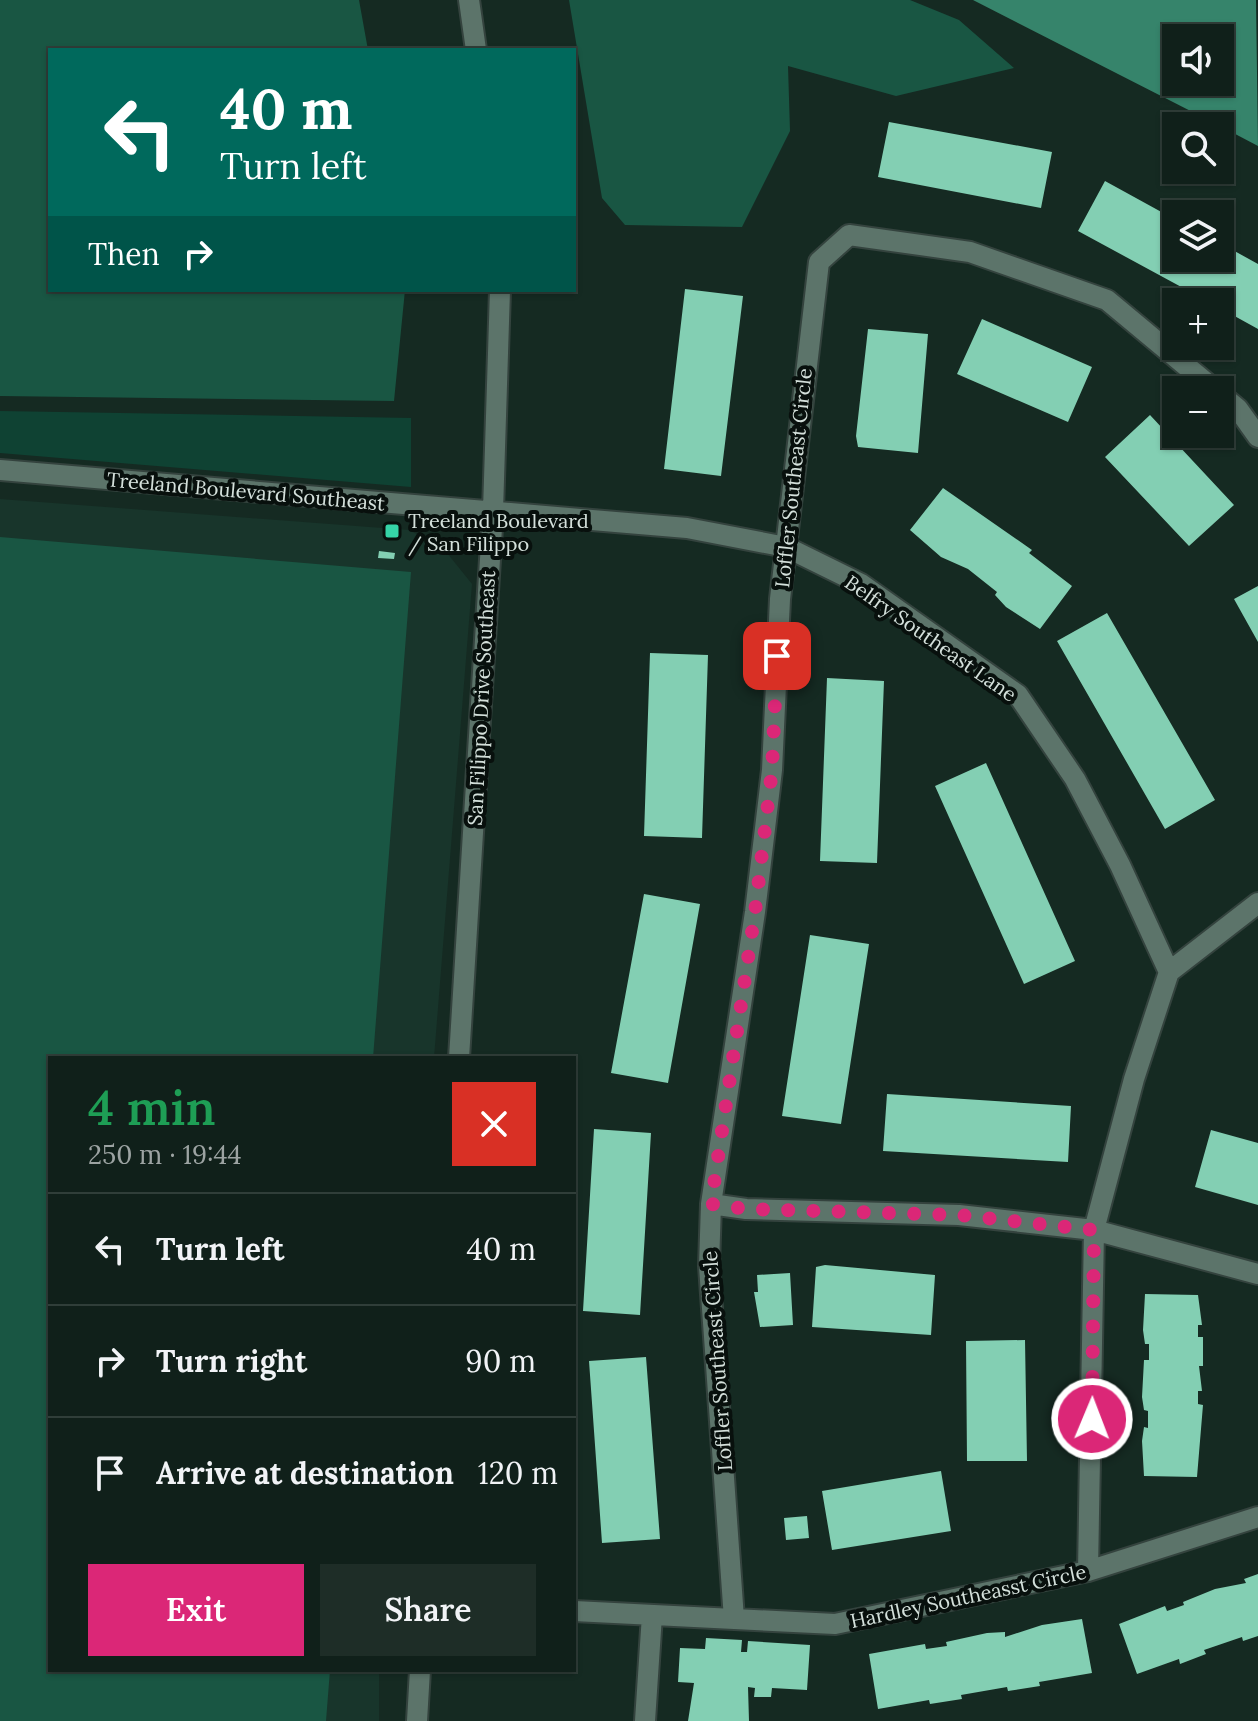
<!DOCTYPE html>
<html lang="en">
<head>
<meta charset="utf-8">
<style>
	:root { --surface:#10201a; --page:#1e2d27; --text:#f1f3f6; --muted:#9ca3a2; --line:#303e39; --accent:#db2777 }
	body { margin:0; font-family:Lora,serif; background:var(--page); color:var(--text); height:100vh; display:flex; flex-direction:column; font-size:30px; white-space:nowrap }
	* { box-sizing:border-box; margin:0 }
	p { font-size:26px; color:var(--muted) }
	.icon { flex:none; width:44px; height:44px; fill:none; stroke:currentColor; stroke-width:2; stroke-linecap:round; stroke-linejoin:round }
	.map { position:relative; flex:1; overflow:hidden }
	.panel { position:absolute; left:48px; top:1056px; width:528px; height:616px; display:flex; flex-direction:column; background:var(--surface); border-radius:0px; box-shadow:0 2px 6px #0004,0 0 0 2px var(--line) }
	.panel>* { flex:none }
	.hud { position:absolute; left:48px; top:48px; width:528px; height:244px; border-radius:0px; box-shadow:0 2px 6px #0004,0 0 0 2px var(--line); background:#00695c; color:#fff; overflow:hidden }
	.buttons { position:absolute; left:1162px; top:24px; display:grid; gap:16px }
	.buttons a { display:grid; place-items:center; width:72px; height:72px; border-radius:0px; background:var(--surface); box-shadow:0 2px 6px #0004,0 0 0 2px var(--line); font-size:40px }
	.pin { position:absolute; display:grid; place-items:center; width:68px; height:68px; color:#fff; margin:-34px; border-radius:16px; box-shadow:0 4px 12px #0006 }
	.me { position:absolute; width:88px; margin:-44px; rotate:1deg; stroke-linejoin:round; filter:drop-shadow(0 0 6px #0008) }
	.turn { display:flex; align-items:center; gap:28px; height:168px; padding:0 40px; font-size:36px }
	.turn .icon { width:104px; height:104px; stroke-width:2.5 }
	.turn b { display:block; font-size:56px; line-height:68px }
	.then { display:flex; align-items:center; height:76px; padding:0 40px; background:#0003; gap:16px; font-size:30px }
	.round { display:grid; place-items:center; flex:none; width:84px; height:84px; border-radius:0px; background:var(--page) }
	.headline { display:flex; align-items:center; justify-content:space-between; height:136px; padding:0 40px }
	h1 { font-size:48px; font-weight:600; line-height:60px; color:#1e9e55 }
	.primary-button { display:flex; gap:16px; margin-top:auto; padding:16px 40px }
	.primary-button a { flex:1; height:92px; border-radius:0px; background:var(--accent); color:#fff; font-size:32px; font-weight:600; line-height:92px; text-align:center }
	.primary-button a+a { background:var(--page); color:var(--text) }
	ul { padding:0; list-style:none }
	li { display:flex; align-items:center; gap:24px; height:112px; padding:0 40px; border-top:2px solid var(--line) }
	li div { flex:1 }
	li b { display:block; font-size:30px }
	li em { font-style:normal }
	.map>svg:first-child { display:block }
	.built { fill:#18352b }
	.green { fill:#0f4233 }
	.forest { fill:#195643 }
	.water { fill:#36846b; fill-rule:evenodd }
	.building { fill:#83cfb3 }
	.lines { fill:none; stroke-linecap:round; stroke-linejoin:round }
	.minor-casing { stroke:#34433e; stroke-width:24 }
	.minor { stroke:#5c746a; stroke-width:20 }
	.route { stroke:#db2777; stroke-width:14; stroke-dasharray:0 25.2 }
	.poi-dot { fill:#35d4a7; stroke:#08100d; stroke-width:3 }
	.labels { text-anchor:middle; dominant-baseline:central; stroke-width:8; stroke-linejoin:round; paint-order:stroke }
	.street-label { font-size:20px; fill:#d4e0db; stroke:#08100d }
	.poi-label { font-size:20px; fill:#d4e0db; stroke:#08100d; text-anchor:start }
</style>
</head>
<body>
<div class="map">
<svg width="1258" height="1721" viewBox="0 0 1258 1721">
	<rect width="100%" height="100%" fill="#152a22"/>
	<path class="built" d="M0,499L409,530L443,548L472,584L434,1058H50V1670H379V1721H0Z"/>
	<path class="green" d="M0,411L411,418V487L0,453Z"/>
	<path class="forest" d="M0,0H359L368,50H50V290H405L394,401L0,396Z
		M569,0H910L959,20L1014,68L896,96L788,66L790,131L742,227L625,225L602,198Z
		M0,537L411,572L373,1058H50V1670H330L326,1721H0Z"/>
	<path class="water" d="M973,0H1256L1258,146L1220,126ZM1176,38H1220V82H1176Z"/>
	<path class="building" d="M889,122L1052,152L1041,208L878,177Z
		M1105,181L1176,220V258H1220V243L1258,264V329L1220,308V302H1209L1078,231Z
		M685,289L743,296L721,476L664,469Z
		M982,319L1092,367L1068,422L957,374Z
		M868,329L928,334L918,453L858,447L856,436Z
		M1150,415L1234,505L1189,546L1105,457Z
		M943,488L1032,550L1029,553L1072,586L1040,629L1006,607L995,595L997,592L968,569L941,557L910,530Z
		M379,551L395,553L394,559L378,558Z
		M1258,586V642L1234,599Z
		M1107,613L1215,800L1165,829L1057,641Z
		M650,653L708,655L702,838L644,836Z
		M827,678L884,681L877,863L820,861Z
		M986,763L1075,961L1024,984L935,786Z
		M644,894L700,904L668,1083L611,1073Z
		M810,935L869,944L841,1124L782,1116Z
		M887,1094L1071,1106L1068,1162L883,1151Z
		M594,1129L651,1133L640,1315L583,1311Z
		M1211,1130L1258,1143V1205L1195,1187Z
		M825,1265L935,1275L931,1335L812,1327L816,1267Z
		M790,1273L793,1325L760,1327L754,1292H758L757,1275Z
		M1145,1294L1198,1295L1202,1325H1198V1337H1203V1366H1199L1202,1391H1198V1404L1203,1405L1197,1477L1144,1476L1142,1441L1144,1427L1148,1428V1411L1144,1410L1142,1397L1144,1360H1149V1344H1145L1143,1330Z
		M1025,1340L1027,1461H967L966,1341Z
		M646,1357L660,1539L602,1543L589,1361Z
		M941,1471L951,1531L832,1550L822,1491Z
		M807,1516L809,1538L786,1540L784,1518Z
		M1258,1574V1636L1243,1641L1242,1637L1204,1650L1206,1654L1180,1664L1179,1659L1137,1674L1119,1624L1165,1606L1167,1611L1184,1605L1183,1602L1215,1589L1246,1583L1244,1579Z
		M1082,1619L1092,1673L1039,1682L1040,1686L1008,1691L1007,1687L961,1695L962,1699L930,1704L929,1700L878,1709L869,1654L925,1644L926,1649L947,1646L946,1642L987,1633L1005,1632V1637L1042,1625Z
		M706,1638L742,1640L741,1652H747L748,1641L810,1645L807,1690L772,1688L771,1697H754L755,1688L748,1687L749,1721H688L694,1683L678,1682L680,1648L705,1649Z"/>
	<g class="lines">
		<defs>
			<path id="minor" d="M469,0L476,50
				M1220,394L1238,409L1258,437
				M0,470L687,528L786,547L861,584L1018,695L1075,779L1120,865L1169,972
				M459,1058L493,511L500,290
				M711,1204L746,1209L959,1215L1094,1230L1258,1274
				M1088,1571L1094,1230L1134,1079L1169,972L1258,903
				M574,1611L835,1624L1088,1571L1258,1517
				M734,1619L709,1266L711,1204L755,912L772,770L780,599L819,262L849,235L970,252L1107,300L1215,390
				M417,1721L420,1670
				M645,1721L652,1615"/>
		</defs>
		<use href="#minor" class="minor-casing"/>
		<use href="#minor" class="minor"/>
	</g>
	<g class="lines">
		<path class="route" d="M777,656L772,770L755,912L711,1204L746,1209L959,1215L1094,1230L1092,1419"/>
	</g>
	<rect class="poi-dot" x="384" y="523" width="16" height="16" rx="4"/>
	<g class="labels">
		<g class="street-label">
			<text transform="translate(793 478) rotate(-84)">Loffler Southeast Circle</text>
			<text transform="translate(246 491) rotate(5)">Treeland Boulevard Southeast</text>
			<text transform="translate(931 638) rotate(35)">Belfry Southeast Lane</text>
			<text transform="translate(481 698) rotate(-87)">San Filippo Drive Southeast</text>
			<text transform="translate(717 1361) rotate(-94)">Loffler Southeast Circle</text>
			<text transform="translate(968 1596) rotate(-12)">Hardley Southeasst Circle</text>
		</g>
		<g class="poi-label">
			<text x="408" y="520">Treeland Boulevard<tspan x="408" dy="23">/ San Filippo</tspan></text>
		</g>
	</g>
</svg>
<div class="buttons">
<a><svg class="icon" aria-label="sound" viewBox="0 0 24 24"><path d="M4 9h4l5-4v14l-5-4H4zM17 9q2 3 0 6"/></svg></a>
<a><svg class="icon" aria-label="search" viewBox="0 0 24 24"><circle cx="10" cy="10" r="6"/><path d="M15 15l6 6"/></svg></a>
<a><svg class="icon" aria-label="layers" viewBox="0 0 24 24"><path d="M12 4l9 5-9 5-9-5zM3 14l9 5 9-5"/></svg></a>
<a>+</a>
<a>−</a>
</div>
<div class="pin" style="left:777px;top:656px;background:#d93025"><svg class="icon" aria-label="arrive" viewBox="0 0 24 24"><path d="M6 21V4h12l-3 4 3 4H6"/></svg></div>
<svg class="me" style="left:1092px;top:1419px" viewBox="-20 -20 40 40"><circle r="17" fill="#db2777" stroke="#fff" stroke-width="3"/><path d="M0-11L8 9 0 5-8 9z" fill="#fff"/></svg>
<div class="hud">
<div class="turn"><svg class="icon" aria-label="left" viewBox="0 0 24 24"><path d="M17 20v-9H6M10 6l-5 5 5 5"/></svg><div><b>40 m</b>Turn left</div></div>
<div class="then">Then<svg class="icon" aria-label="right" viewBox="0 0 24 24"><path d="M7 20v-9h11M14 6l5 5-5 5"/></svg></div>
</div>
<section class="panel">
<div class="headline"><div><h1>4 min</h1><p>250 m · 19:44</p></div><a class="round" style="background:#d93025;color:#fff"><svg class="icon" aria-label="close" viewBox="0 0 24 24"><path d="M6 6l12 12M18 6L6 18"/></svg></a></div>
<ul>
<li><svg class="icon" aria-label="left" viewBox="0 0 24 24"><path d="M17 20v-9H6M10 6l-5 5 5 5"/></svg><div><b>Turn left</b></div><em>40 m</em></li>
<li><svg class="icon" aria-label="right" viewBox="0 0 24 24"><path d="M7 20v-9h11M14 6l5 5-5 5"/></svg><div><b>Turn right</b></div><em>90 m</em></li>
<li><svg class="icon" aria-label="arrive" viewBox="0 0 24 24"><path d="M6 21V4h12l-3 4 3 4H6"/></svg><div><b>Arrive at destination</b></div><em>120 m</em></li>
</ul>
<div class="primary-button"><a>Exit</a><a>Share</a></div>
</section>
</div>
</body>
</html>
